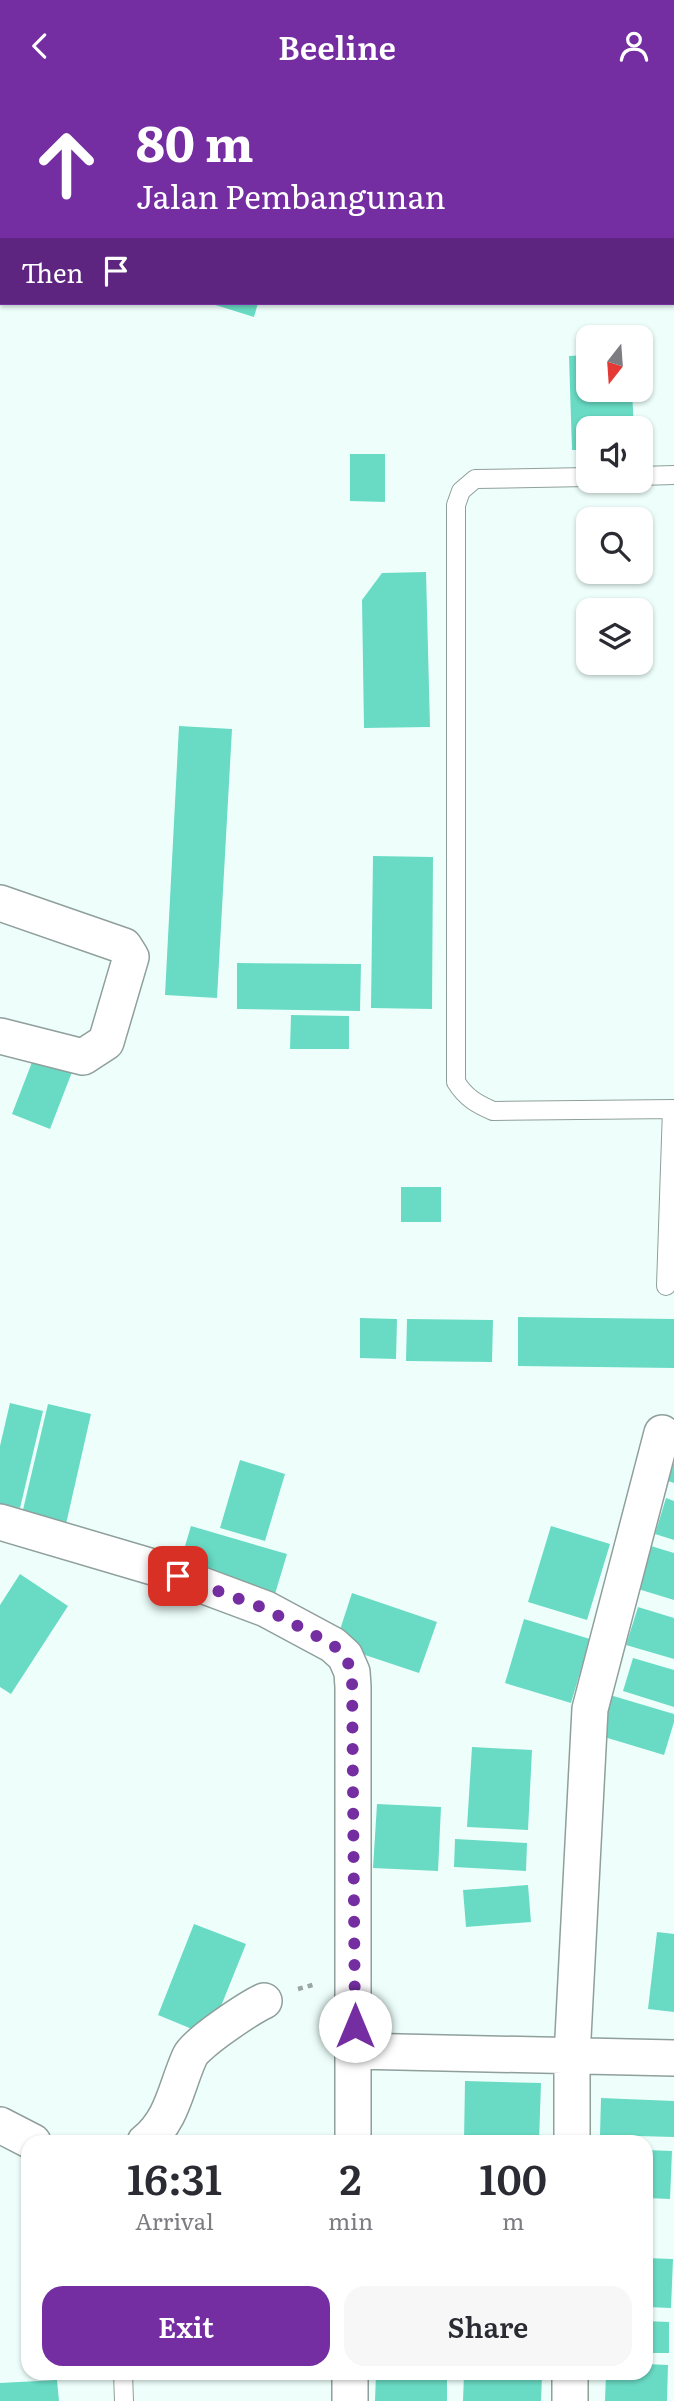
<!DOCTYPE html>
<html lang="en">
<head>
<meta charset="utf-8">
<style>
	:root { --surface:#fff; --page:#f7f7f7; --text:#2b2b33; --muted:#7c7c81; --accent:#752ea1 }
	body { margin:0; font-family:Literata,serif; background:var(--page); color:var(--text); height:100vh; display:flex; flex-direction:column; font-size:26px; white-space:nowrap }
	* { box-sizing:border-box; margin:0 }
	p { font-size:23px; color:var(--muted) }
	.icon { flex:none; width:38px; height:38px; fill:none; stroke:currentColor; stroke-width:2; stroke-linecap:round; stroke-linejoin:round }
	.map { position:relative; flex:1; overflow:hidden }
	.details { position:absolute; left:21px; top:2044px; width:632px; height:245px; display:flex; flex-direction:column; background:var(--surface); border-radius:21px; box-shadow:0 2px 5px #0004 }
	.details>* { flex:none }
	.guide { position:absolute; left:0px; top:0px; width:676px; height:214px; box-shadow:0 2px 5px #0004; background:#752ea1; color:#fff; overflow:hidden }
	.needle { width:46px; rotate:197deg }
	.controls { position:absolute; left:576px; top:234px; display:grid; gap:14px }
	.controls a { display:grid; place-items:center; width:77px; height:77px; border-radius:14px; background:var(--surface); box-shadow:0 2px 5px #0004; font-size:35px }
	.pin { position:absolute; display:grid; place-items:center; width:60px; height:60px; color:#fff; margin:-30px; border-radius:14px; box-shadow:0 4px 10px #0006 }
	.me { position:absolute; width:77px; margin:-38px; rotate:0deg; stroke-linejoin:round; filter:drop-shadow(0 0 5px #0008) }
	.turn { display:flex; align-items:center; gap:24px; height:147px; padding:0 21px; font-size:32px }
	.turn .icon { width:91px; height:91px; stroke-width:2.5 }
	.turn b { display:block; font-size:49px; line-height:60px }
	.then { display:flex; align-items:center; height:66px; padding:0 21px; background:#0003; gap:14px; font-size:26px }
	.eta { display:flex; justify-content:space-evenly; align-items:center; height:119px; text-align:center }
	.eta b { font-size:42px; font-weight:600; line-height:49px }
	.button { display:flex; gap:14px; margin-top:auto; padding:14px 21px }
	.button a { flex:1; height:80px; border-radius:21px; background:var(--accent); color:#fff; font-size:28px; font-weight:600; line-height:80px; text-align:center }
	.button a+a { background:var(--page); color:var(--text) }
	header { display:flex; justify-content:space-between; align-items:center; height:91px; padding:0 21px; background:var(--accent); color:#fff; font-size:32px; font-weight:600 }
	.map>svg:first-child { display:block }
	.building { fill:#69dbc4 }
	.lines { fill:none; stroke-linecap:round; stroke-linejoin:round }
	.service-casing { stroke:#8f9f9b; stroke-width:20 }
	.minor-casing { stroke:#8f9f9b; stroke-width:38 }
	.path { stroke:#9aa6a3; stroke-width:4.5; stroke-dasharray:5 5; stroke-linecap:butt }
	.service { stroke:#fff; stroke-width:18 }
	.minor { stroke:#fff; stroke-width:35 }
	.route { stroke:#752ea1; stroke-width:12; stroke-dasharray:0 21.6 }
</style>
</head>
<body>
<header><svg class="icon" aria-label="back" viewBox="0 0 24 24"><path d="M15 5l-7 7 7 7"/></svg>Beeline<svg class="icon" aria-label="person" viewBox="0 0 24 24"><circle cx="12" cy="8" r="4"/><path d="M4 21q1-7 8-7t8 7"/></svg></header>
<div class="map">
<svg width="674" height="2310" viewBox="0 0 674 2310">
	<rect width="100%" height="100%" fill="#eefffb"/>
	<path class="building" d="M209,212H258L254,226Z
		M588,264V299H632L634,338H588V359H572L569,265Z
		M350,363H385V411L350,410Z
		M426,481L430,636L364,637L362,509L382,482Z
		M179,635L232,638L217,907L165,904Z
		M373,765L433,766L432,918L371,917Z
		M237,872L361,873L360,920L237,918Z
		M291,924L349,925V958H290Z
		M34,966L72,981L50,1038L12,1023Z
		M401,1096H441V1131H401Z
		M518,1226L674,1228V1277L518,1275Z
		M360,1227L397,1228L396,1268L360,1267Z
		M407,1228L493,1229L492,1271L406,1270Z
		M10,1312L43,1320L20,1417L0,1413V1355Z
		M48,1313L91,1323L66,1433L22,1423Z
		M240,1369L285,1383L265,1450L220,1437Z
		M673,1373H674V1392L668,1390Z
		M666,1407L674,1410V1449L655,1443Z
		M191,1435L287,1463L275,1503L179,1475Z
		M551,1435L610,1453L587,1529L528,1511Z
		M651,1455L674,1462V1509L638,1498Z
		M20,1483L68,1515L11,1603L0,1596V1514Z
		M352,1502L437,1531L419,1582L335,1554Z
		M638,1516L674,1527V1568L626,1554Z
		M524,1528L590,1548L571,1612L505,1592Z
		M633,1567L674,1579V1616L623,1600Z
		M603,1602L674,1623V1631L664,1664L591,1642Z
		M472,1656L532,1659L528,1739L467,1736Z
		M377,1713L441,1716L438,1780L373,1777Z
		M455,1748L527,1752L526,1780L454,1776Z
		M528,1794L531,1831L466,1836L463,1799Z
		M194,1833L246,1853L209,1945L158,1924Z
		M657,1841L674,1843V1921L648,1918Z
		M465,1990L541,1992L539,2051L464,2050Z
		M601,2007L674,2010V2046L600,2044Z
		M646,2059L672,2060L670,2108L646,2107Z
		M646,2167L673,2168L671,2217L646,2216Z
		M646,2230L669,2231V2262H646Z
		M646,2273L668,2274L667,2310H605L606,2282H646Z
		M376,2282H447V2310H375Z
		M464,2283L542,2285L541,2310H463Z
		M57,2289L59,2310H0V2292Z"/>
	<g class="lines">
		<defs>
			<path id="service" d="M640,385L674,384
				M588,386L475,388L461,400L456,414V991C466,1007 477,1013 493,1020L674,1018
				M666,1195L672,1018
				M123,2282L124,2310"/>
			<path id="minor" d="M353,0L356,2
				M573,0V2
				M0,812L124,855L131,866L106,951L83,966L0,945
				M0,1431L156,1477L266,1518L333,1554L345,1565L352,1581L353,1596V2051
				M355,1960L674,1967
				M0,2034L33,2051
				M145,2051C173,2029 176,1995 190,1965C196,1952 249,1917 264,1910
				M572,2051V1966L590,1618L662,1342
				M350,2310V2282
				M570,2310V2282"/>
		</defs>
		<use href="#service" class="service-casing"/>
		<use href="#minor" class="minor-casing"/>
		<path class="path" d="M298,1898L316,1893"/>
		<use href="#service" class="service"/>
		<use href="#minor" class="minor"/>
	</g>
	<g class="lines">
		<path class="route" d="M178,1485L266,1518L333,1554L345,1565L352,1581L355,1935"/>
	</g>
</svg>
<div class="controls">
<a><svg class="needle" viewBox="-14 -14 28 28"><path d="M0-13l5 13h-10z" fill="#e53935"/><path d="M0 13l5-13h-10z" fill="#7c7c81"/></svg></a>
<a><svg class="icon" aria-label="sound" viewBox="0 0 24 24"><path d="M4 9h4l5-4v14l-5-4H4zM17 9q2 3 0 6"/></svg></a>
<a><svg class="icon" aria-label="search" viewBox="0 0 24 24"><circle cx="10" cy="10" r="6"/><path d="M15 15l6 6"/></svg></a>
<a><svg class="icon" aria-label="layers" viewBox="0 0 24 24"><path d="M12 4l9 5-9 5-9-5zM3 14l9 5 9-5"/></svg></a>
</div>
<div class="pin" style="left:178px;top:1485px;background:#d93025"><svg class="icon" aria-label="arrive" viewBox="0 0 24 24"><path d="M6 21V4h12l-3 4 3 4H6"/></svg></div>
<svg class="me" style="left:355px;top:1935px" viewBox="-20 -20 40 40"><circle r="19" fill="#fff"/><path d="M0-13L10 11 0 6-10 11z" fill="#752ea1"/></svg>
<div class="guide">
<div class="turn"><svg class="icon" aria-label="ahead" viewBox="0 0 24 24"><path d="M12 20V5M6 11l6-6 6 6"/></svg><div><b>80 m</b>Jalan Pembangunan</div></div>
<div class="then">Then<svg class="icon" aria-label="arrive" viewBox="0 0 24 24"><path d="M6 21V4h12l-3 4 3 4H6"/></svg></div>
</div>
<section class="details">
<div class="eta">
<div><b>16:31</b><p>Arrival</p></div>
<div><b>2</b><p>min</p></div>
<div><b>100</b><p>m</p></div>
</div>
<div class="button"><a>Exit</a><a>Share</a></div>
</section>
</div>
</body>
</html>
